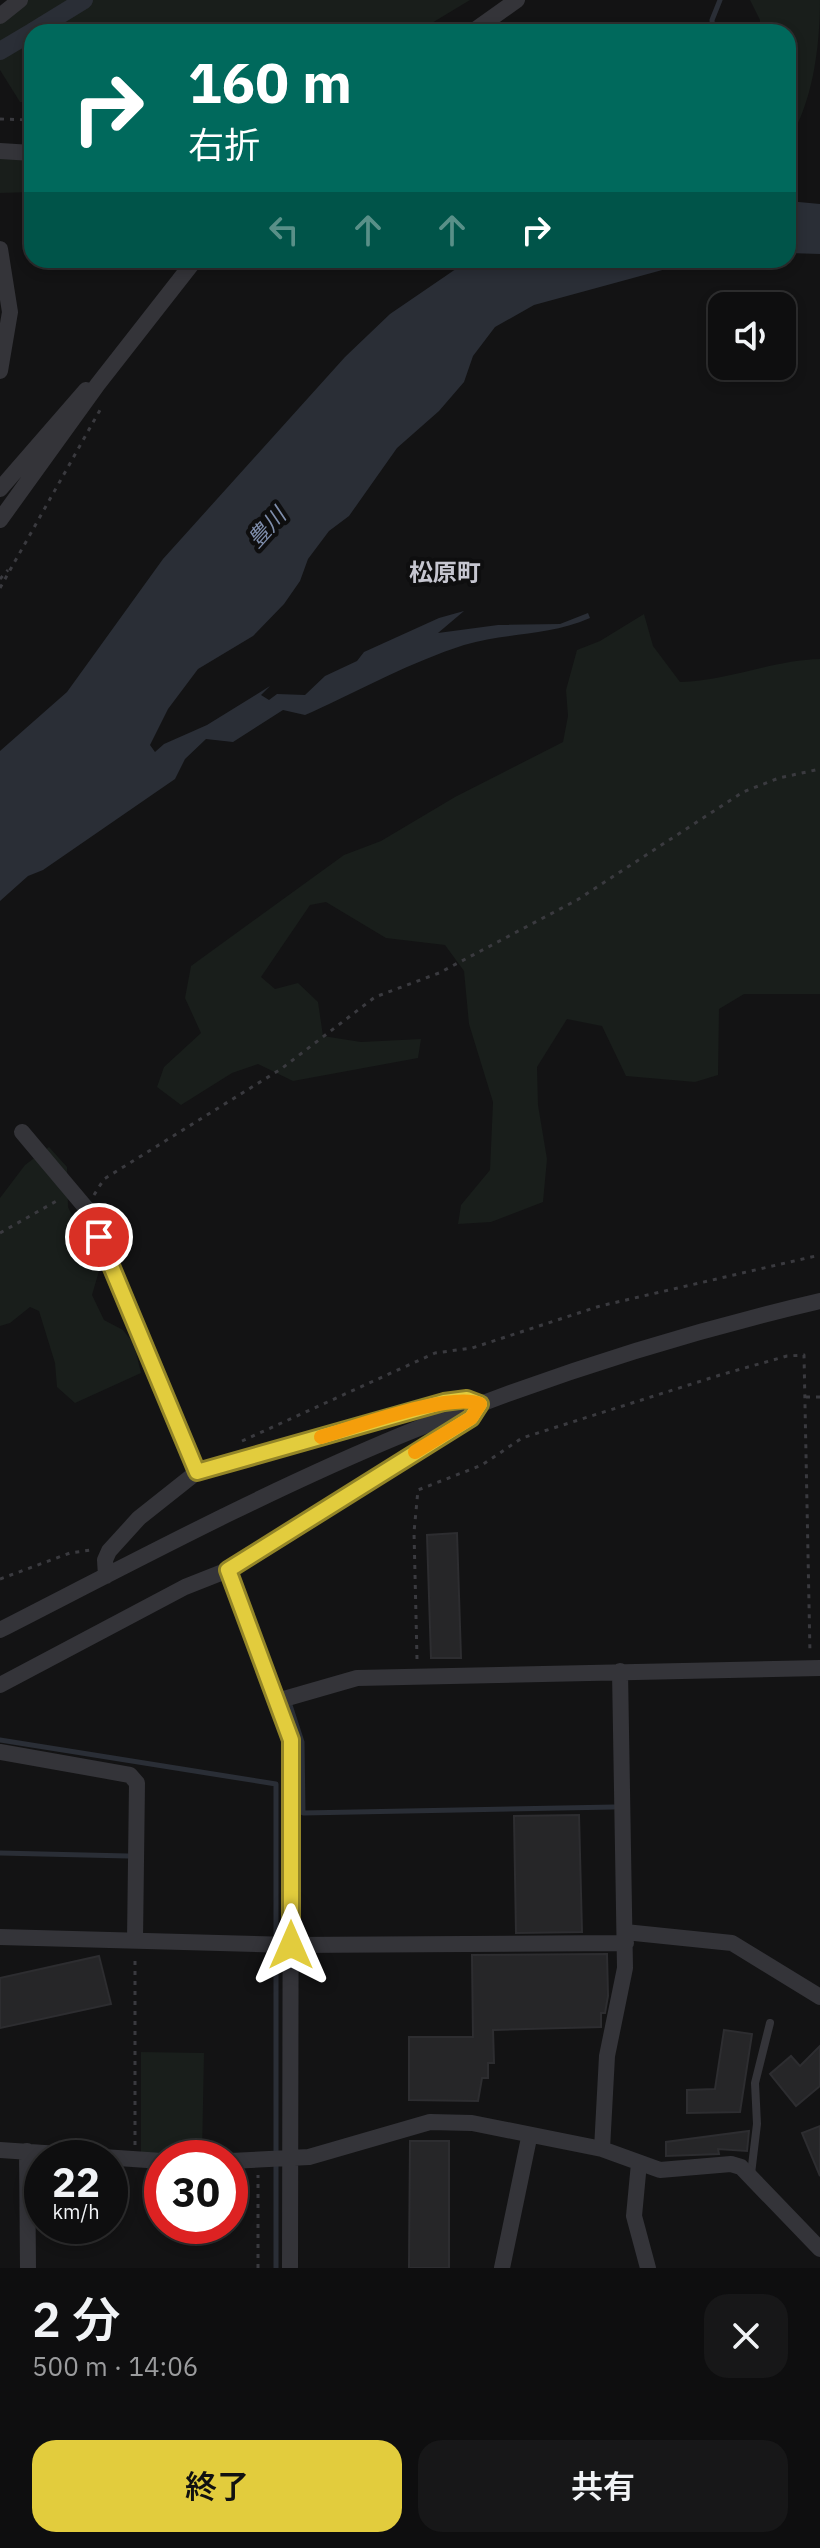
<!DOCTYPE html>
<html lang="ja">
<head>
<meta charset="utf-8">
<style>
	:root { --surface:#0e0e0f; --page:#171718; --text:#f1f3f6; --muted:#9b9c9e; --line:#2e2e2f; --accent:#e2cc3d }
	body { margin:0; font-family:"IBM Plex Sans","Noto Sans JP",sans-serif; background:var(--page); color:var(--text); height:100vh; display:flex; flex-direction:column; font-size:30px; white-space:nowrap }
	* { box-sizing:border-box; margin:0 }
	p { font-size:26px; color:var(--muted) }
	.icon { flex:none; width:44px; height:44px; fill:none; stroke:currentColor; stroke-width:2; stroke-linecap:round; stroke-linejoin:round }
	.map { position:relative; height:2268px; overflow:hidden }
	.drawer { display:flex; flex-direction:column; background:var(--surface); flex:1 }
	.drawer>* { flex:none }
	.guide { position:absolute; left:24px; top:24px; width:772px; height:244px; border-radius:24px; box-shadow:0 4px 12px #0003,0 0 0 2px var(--line); background:#00695c; color:#fff; overflow:hidden }
	.fabs { position:absolute; left:708px; top:292px; display:grid; gap:16px }
	.fabs a { display:grid; place-items:center; width:88px; height:88px; border-radius:16px; background:var(--surface); box-shadow:0 4px 12px #0003,0 0 0 2px var(--line); font-size:40px }
	.speed { position:absolute; left:24px; top:2140px; display:flex; gap:16px; font-size:40px; font-weight:700; text-align:center }
	.speed>* { display:grid; place-content:center; width:104px; height:104px; border-radius:50%; background:var(--surface); box-shadow:0 4px 12px #0003,0 0 0 2px var(--line); line-height:1 }
	.speed small { font-size:20px; font-weight:400 }
	.speed .limit { border:12px solid #d22; background:#fff; color:#111 }
	.pin { position:absolute; display:grid; place-items:center; width:68px; height:68px; color:#fff; margin:-34px; border:4px solid #fff; border-radius:50%; box-shadow:0 2px 8px #0007 }
	.me { position:absolute; width:88px; margin:-44px; rotate:0deg; stroke-linejoin:round; filter:drop-shadow(0 0 6px #0008) }
	.turn { display:flex; align-items:center; gap:28px; height:168px; padding:0 32px; font-size:36px }
	.turn .icon { width:104px; height:104px; stroke-width:2.5 }
	.turn b { display:block; font-size:56px; line-height:68px }
	.lanes { display:flex; align-items:center; height:76px; padding:0 32px; background:#0003; justify-content:center; gap:40px; direction:ltr }
	.lanes .off { opacity:.35 }
	.round { display:grid; place-items:center; flex:none; width:84px; height:84px; border-radius:24px; background:var(--page) }
	.summary { display:flex; align-items:center; justify-content:space-between; height:136px; padding:0 32px }
	h1 { font-size:48px; font-weight:600; line-height:60px }
	.action { display:flex; gap:16px; margin-top:auto; padding:16px 32px }
	.action a { flex:1; height:92px; border-radius:24px; background:var(--accent); color:#111; font-size:32px; font-weight:600; line-height:92px; text-align:center }
	.action a+a { background:var(--page); color:var(--text) }
	.map>svg:first-child { display:block }
	.green { fill:#191e1b }
	.water { fill:#2a2e36 }
	.lines { fill:none; stroke-linecap:round; stroke-linejoin:round }
	.stream { stroke:#2a2e36; stroke-width:5 }
	.canal { stroke:#2a2e36; stroke-width:18 }
	.building { fill:#262628; stroke:#2d2d30; stroke-width:2 }
	.path { stroke:#3a3a3f; stroke-width:3; stroke-dasharray:4 6; stroke-linecap:butt }
	.lane { stroke:#343439; stroke-width:8 }
	.street { stroke:#343439; stroke-width:16 }
	.route-casing { stroke:#938528; stroke-width:20 }
	.route { stroke:#e2cc3d; stroke-width:14 }
	.slow { stroke:#f59e0b; stroke-width:14 }
	.labels { text-anchor:middle; dominant-baseline:central; stroke-width:8; stroke-linejoin:round; paint-order:stroke }
	.water-label { font-size:22px; font-style:italic; fill:#7f8eac; stroke:#0e0e0f }
	.quarter-label { font-size:24px; font-weight:bold; fill:#c6c6d0; stroke:#0e0e0f }
</style>
</head>
<body>
<div class="map">
<svg width="820" height="2268" viewBox="0 0 820 2268">
	<rect width="100%" height="100%" fill="#131314"/>
	<path class="green" d="M26,0H470L417,32H32V103L20,102L0,70V19Z
		M750,0H820C820,42 814,94 794,131L788,132V32H759L760,20Z
		M0,154L32,156V192L0,193Z
		M644,614L653,646L680,682C728,681 773,660 820,659V994H744L719,1009L718,1075L695,1082L626,1076L602,1026L567,1019L537,1067L538,1105L547,1159L543,1202L491,1222L458,1224L461,1205L490,1170L493,1102L469,1024L464,971L445,945L386,938L326,902L310,905L261,977L275,989L298,983L318,1002L323,1036L361,1042L421,1039L418,1058L293,1081L258,1064L232,1073L181,1105L157,1087L164,1067L201,1033L185,998L191,966L344,855L381,841L455,797L563,742L568,716L566,690L577,650L600,641Z
		M49,1147L67,1167L68,1207L99,1271L92,1295L104,1320L123,1330L134,1344L141,1373L75,1403L57,1387L55,1363L39,1311L30,1307L10,1323L0,1326V1198L25,1165Z
		M141,2052L204,2053L202,2155L141,2153Z"/>
	<path class="water" d="M788,201L820,204V254L788,253Z
		M469,260H699L534,305L495,327L473,356L464,382L439,411L397,448L349,516L329,531L308,559L300,581L284,604L253,636L198,669L168,709L150,745L155,752L164,744L207,725L270,686L261,695L269,700L277,694L305,695L325,676L357,661L364,652L439,618L464,611L438,633L498,625L560,624L588,613L590,618C546,637 507,632 464,645C411,662 362,689 312,712L305,715L283,710L233,742L206,739L185,759L175,779L43,870L28,876L0,901V751L67,692L163,559L345,357L390,314Z"/>
	<g class="lines">
		<path class="stream" d="M713,32L712,20L720,0
			M290,1705L302,1742L303,1813L614,1807
			M0,1740L276,1784V2268
			M0,1853L128,1856"/>
		<path class="canal" d="M32,32L84,0
			M0,51L32,32"/>
	</g>
	<path class="building" d="M457,1533L461,1658H431L427,1535Z
		M579,1815L582,1932L516,1933L514,1816Z
		M607,1954L608,1996L605,2013H601V2027L493,2030L494,2063H488V2078H482L478,2101L409,2100V2037H473L472,1955Z
		M99,1956L111,2004L0,2028V1978Z
		M724,2030L752,2034L740,2112L687,2113V2090L715,2089Z
		M820,2046V2086L796,2106L770,2074L791,2056L800,2066Z
		M820,2126V2176L802,2133Z
		M749,2131L747,2151L718,2149L719,2154L666,2156V2142Z
		M410,2141H449V2268H409Z"/>
	<g class="lines">
		<path class="path" d="M0,119L32,120
			M0,579L8,570
			M0,588L100,410
			M94,1195L104,1179L281,1069L375,997L439,973L577,900L743,792L779,778L820,769
			M0,1233L60,1199
			M806,1397H820
			M242,1441L435,1353L472,1348L600,1306L820,1255
			M0,1579L70,1553L91,1550
			M417,1659L414,1532L418,1490L482,1465L522,1438L720,1375L787,1356L804,1355L810,1654
			M135,2145V1956
			M258,2268V2175"/>
		<path class="lane" d="M751,2174L757,2124L755,2083L770,2023"/>
		<path class="street" d="M0,16L20,0
			M472,32L517,0
			M0,151L32,153
			M0,249L10,312L0,371
			M0,489L86,390
			M0,520L98,384L195,260
			M22,1132L86,1208L197,1472
			M228,1570L291,1740L290,2268
			M0,1630C133,1562 266,1491 404,1434C538,1379 678,1334 820,1301
			M0,1685L185,1587L228,1570L471,1418L480,1404L467,1399L444,1402L197,1472L139,1518L109,1551L105,1560L106,1576
			M277,1701L357,1678L820,1668
			M0,1752L130,1775L137,1783L135,1940
			M625,1932L732,1943L820,1997
			M0,1937L291,1945L626,1943
			M602,2149L607,2056L625,1968L620,1671
			M0,2150L162,2161
			M27,2151L28,2268
			M230,2161L309,2157L430,2122L472,2123L602,2149L660,2170L731,2164L741,2167L820,2249
			M639,2163L634,2216L648,2268
			M502,2268L529,2138"/>
	</g>
	<g class="lines">
		<defs>
			<path id="route" d="M99,1237L197,1472L444,1402L467,1399L480,1404L471,1418L228,1570L291,1740V1945"/>
		</defs>
		<use href="#route" class="route-casing"/>
		<use href="#route" class="route"/>
		<path class="slow" d="M321,1437C356,1427 450,1392 480,1404L471,1418L415,1452"/>
	</g>
	<g class="labels">
		<g class="water-label">
			<text transform="translate(266 527) rotate(-48)">豊川</text>
		</g>
		<g class="quarter-label">
			<text x="445" y="572">松原町</text>
		</g>
	</g>
</svg>
<div class="fabs">
<a><svg class="icon" aria-label="sound" viewBox="0 0 24 24"><path d="M4 9h4l5-4v14l-5-4H4zM17 9q2 3 0 6"/></svg></a>
</div>
<div class="speed"><div>22<small>km/h</small></div><div class="limit">30</div></div>
<div class="pin" style="left:99px;top:1237px;background:#d93025"><svg class="icon" aria-label="arrive" viewBox="0 0 24 24"><path d="M6 21V4h12l-3 4 3 4H6"/></svg></div>
<svg class="me" style="left:291px;top:1945px" viewBox="-20 -20 40 40"><path d="M0-17L14 15 0 8-14 15z" fill="#e2cc3d" stroke="#fff" stroke-width="4"/></svg>
<div class="guide">
<div class="turn"><svg class="icon" aria-label="right" viewBox="0 0 24 24"><path d="M7 20v-9h11M14 6l5 5-5 5"/></svg><div><b>160 m</b>右折</div></div>
<div class="lanes"><svg class="icon off" aria-label="left" viewBox="0 0 24 24"><path d="M17 20v-9H6M10 6l-5 5 5 5"/></svg><svg class="icon off" aria-label="ahead" viewBox="0 0 24 24"><path d="M12 20V5M6 11l6-6 6 6"/></svg><svg class="icon off" aria-label="ahead" viewBox="0 0 24 24"><path d="M12 20V5M6 11l6-6 6 6"/></svg><svg class="icon" aria-label="right" viewBox="0 0 24 24"><path d="M7 20v-9h11M14 6l5 5-5 5"/></svg></div>
</div>
</div>
<section class="drawer">
<div class="summary"><div><h1>2 分</h1><p>500 m · 14:06</p></div><a class="round"><svg class="icon" aria-label="close" viewBox="0 0 24 24"><path d="M6 6l12 12M18 6L6 18"/></svg></a></div>
<div class="action"><a>終了</a><a>共有</a></div>
</section>
</body>
</html>
